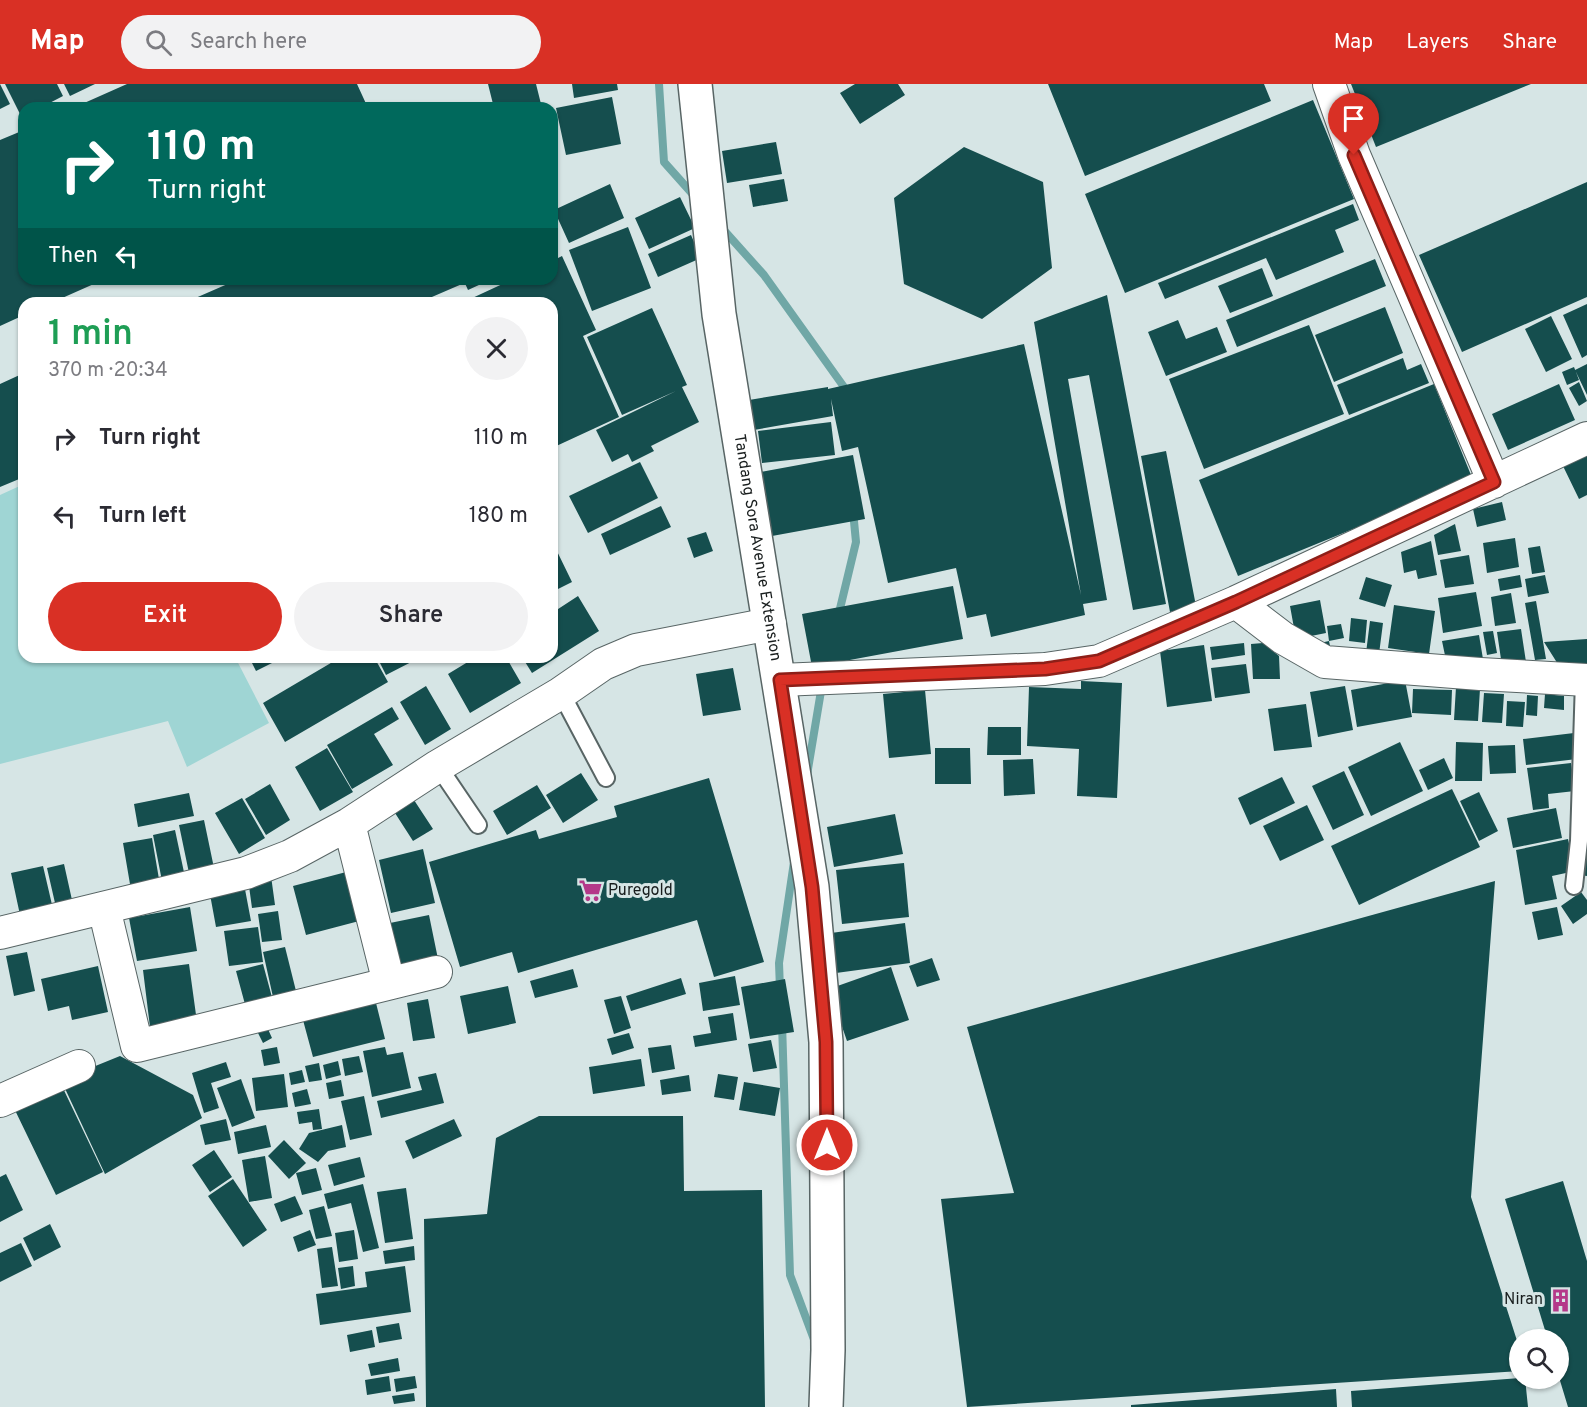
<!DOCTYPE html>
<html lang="en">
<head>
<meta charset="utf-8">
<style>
	:root { --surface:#fff; --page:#f2f2f3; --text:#2b2b33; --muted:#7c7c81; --accent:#d93025 }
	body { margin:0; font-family:Overpass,sans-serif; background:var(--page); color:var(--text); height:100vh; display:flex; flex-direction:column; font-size:22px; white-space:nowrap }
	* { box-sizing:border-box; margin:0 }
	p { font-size:20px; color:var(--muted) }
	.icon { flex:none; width:33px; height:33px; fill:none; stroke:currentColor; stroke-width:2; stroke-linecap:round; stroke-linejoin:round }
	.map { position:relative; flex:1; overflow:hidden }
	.panel { position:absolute; left:18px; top:213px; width:540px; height:366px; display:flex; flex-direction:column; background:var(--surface); border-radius:18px; box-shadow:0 2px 4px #0004 }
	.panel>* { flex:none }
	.banner { position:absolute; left:18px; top:18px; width:540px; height:183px; border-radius:18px; box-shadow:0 2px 4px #0004; background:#00695c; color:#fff; overflow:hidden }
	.controls { position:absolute; left:1509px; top:1245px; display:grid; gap:12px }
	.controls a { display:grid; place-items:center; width:60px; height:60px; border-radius:50%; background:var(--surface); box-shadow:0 2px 4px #0004; font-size:30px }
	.pin { position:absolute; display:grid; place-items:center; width:51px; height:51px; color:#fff; margin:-62px -26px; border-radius:50% 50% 50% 0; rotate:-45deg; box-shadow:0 0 6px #0007 }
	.pin .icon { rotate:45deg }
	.me { position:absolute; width:66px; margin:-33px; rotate:0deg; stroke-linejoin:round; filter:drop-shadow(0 0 4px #0008) }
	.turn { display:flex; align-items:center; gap:21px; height:126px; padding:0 30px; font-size:27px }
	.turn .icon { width:78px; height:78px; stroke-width:2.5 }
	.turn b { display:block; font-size:42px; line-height:51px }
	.then { display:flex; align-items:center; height:57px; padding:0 30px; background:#0003; gap:12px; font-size:22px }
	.round { display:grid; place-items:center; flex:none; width:63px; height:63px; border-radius:32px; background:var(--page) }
	.summary { display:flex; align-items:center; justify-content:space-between; height:102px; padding:0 30px }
	h1 { font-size:36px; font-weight:600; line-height:45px; color:#1e9e55 }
	.action { display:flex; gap:12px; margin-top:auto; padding:12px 30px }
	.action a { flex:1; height:69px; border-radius:36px; background:var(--accent); color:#fff; font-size:24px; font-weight:600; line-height:69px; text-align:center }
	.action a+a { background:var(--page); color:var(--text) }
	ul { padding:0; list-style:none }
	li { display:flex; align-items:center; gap:18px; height:78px; padding:0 30px }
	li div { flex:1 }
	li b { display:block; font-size:22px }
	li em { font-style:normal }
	header { display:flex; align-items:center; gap:36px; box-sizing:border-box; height:84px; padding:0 30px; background:var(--accent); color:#fff }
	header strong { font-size:28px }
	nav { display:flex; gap:33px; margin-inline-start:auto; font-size:21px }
	.search { width:420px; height:54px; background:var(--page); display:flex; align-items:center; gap:15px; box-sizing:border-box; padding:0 21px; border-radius:33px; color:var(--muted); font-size:22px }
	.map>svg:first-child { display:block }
	.green { fill:#9fd5d4 }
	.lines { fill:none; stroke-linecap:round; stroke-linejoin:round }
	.stream { stroke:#70a7a6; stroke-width:8 }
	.building { fill:#154e4e }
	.service-casing { stroke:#586565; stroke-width:20 }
	.minor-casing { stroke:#586565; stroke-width:34 }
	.secondary-casing { stroke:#586565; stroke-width:36 }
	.service { stroke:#fff; stroke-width:16 }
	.minor { stroke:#fff; stroke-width:32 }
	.secondary { stroke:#fff; stroke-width:33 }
	.route-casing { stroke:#8d1f18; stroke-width:15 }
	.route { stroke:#d93025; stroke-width:10 }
	.labels { text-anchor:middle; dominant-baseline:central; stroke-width:6; stroke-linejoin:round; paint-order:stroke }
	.street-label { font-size:16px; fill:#181d1d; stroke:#d6e5e5 }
	.poi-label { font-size:16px; fill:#181d1d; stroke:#d6e5e5; text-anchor:start }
</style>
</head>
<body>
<header>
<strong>Map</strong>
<div class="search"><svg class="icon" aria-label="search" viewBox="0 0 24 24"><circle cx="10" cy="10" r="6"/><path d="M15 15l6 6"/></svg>Search here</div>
<nav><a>Map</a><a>Layers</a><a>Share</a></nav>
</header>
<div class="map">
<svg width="1587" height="1323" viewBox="0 0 1587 1323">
	<rect width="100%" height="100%" fill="#d6e5e5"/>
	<path class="green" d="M24,400V573H235L269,639L187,683L168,637L0,680V411Z"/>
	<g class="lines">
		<path class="stream" d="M659,0L664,78L697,115
			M721,143L764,191L844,303V310
			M838,533L856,458L853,427
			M807,691L822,601
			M780,905L779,879L794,778
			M782,939L790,1191L815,1258"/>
	</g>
	<path class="building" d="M0,0L10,20L0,25Z
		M5,0H57L63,12L40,24H24V33L22,34Z
		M64,0H95L70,12Z
		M127,0H357L368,24H73Z
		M488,0H536L542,24H494Z
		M572,0H617L618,6L574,14Z
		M855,0H898L905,11L860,40L840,9Z
		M1048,0H1264L1271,17L1085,92Z
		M1351,0H1531L1376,63Z
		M612,13L621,60L566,71L556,24Z
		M1313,16L1354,115L1125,209L1085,110Z
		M552,38L557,62L552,63Z
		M24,46V195H105L51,219H24V231L0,242V56Z
		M776,58L782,90L727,99L722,67Z
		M964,63L1043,98L1052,184L982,235L904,200L894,114Z
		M784,95L788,117L753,123L749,101Z
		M1587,98V213L1462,268L1419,171Z
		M610,100L624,134L569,159L554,126Z
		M680,113L695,144L649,165L635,134Z
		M1353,120L1359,136L1335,146L1344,168L1276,196L1266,174L1165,215L1158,199Z
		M628,143L651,204L592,227L569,166Z
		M691,151L701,174L658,193L648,170Z
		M562,172L596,246L583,252L619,333L552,364V219H469L468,216L513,195H552V177Z
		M1375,175L1386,202L1237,263L1226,236Z
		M1262,184L1273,212L1230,229L1218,202Z
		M239,195H460L462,200L418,219H184Z
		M463,195H492L468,206Z
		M1107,211L1166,520L1133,526L1089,291L1068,295L1107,516L1083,520L1085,531L991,553L986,530L967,534L956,484L888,499L858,363L842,367L831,315L833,332L754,346L749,316L828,303V305L1024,260L1081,511L1034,238Z
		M1587,220V271L1582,274L1563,231Z
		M1385,223L1403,269L1334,298L1315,251Z
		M652,224L687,301L682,303L699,338L651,362L654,367L632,378L628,370L612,378L596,346L676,307L622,331L587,253Z
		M1551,232L1572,275L1546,288L1525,245Z
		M1178,236L1186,255L1217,243L1227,268L1166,292L1148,248Z
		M1309,241L1344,330L1204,385L1169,295Z
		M1403,274L1407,286L1421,280L1429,299L1349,331L1337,301Z
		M1587,280V311L1575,286Z
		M1574,283L1579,296L1567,301L1562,288Z
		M24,289V393L0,403V300Z
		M1579,298L1587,317L1579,322L1569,304Z
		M1434,300L1473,396L1238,492L1199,396Z
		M1559,300L1575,336L1508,366L1492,330Z
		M831,338L835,371L762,379L758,347Z
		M1166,367L1196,522L1170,528L1141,372Z
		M1587,370V411L1579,415L1563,382Z
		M853,371L865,435L772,452L760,388Z
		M640,378L658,414L588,449L569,412Z
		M1502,418L1506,436L1477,443L1473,425Z
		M661,422L671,443L610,471L601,450Z
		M1455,440L1461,467L1438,471L1434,451Z
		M706,448L713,467L694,474L687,454Z
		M1515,454L1519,483L1487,489L1483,459Z
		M552,457L572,498L552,508Z
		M1431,457L1437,491L1418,495L1416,486L1404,489L1401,468Z
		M1540,462L1545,488L1532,490L1528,464Z
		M1469,471L1474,500L1445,504L1440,476Z
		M1520,491L1522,503L1500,507L1498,495Z
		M1545,491L1549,509L1528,513L1525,495Z
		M1366,493L1392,501L1385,523L1359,515Z
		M953,502L963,555L812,583L802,530Z
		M1476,508L1482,542L1443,549L1438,514Z
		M1511,509L1516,539L1495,542L1491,513Z
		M578,512L599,547L532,589L522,573H552V529Z
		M1320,516L1326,549L1296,555L1290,522Z
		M1536,517L1546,575L1535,576L1525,519Z
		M1394,521L1435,527L1429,570L1388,564Z
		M1351,534L1367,536L1365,559L1349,557Z
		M1370,537L1383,539L1379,570L1366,569Z
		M1341,540L1344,554L1329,557L1331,567L1320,559L1329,557L1327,542Z
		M1521,545L1526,578L1502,582L1497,548Z
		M1493,547L1497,569L1487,571L1483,548Z
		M1479,551L1483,575L1447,581L1442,557Z
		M1587,555V583L1561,585L1544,558Z
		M1244,559L1245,571L1212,576L1210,563Z
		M1263,559L1279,572L1280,595H1253L1251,560Z
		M1204,561L1212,617L1167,623L1160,567Z
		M249,573H284L256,587Z
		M341,573H374L388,598L285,658L263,619Z
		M377,573H421L386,591Z
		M476,573H506L521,599L470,629L448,590Z
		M1246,580L1250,609L1215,614L1211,584Z
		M733,584L741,626L703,632L696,590Z
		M1405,596L1412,633L1357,643L1351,606Z
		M1081,597L1122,599L1117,714L1077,712L1079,665L1027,662L1029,603L1081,605Z
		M426,602L451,645L425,661L400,618Z
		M1345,602L1353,646L1318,653L1310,608Z
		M1456,603L1480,605L1478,637L1454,636Z
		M1413,605L1452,606L1451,631L1412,629Z
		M925,606L931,670L889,674L883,610Z
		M1484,609L1504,610L1502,639L1482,638Z
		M1545,610L1564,612V626L1544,624Z
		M1527,611L1538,612L1537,632L1526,631Z
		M1507,617L1525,618L1523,643L1506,642Z
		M1306,620L1312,663L1274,667L1268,625Z
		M392,623L399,635L374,650L393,681L352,705L327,661Z
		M988,643H1021V671H987Z
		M1574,649L1577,675L1526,681L1523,655Z
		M1400,658L1423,707L1371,732L1348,683Z
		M1456,658L1483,659L1482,697H1455Z
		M1515,661L1516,689L1490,690L1488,662Z
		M327,664L353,708L320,727L295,683Z
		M935,664H970L971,700H935Z
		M1444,674L1453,694L1428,706L1419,686Z
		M1033,675L1035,710L1004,712L1003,676Z
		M1571,679L1575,707L1548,710L1549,724L1533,726L1527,684Z
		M1344,687L1364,731L1333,746L1312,702Z
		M581,689L598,716L563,739L546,711Z
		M1282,693L1295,719L1250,741L1238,714Z
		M709,694L764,878L714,893L697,836L518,889L512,868L460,883L429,778L536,746L539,755L617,733L614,722Z
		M270,700L290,736L266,751L245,715Z
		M537,701L551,724L507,751L493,727Z
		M1452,705L1480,763L1359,821L1331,762Z
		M1479,708L1498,747L1479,757L1460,717Z
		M189,709L194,732L138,743L134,720Z
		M242,714L265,754L239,770L215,729Z
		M414,716L433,745L413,757L395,729Z
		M1307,721L1324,756L1280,777L1263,742Z
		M1556,724L1562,754L1513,764L1507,734Z
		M895,730L903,770L834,783L827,743Z
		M204,736L214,784L189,789L179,741Z
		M175,746L185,793L162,797L153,751Z
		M152,754L160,801L131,806L123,759Z
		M1568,755L1575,787L1552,792L1557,815L1525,821L1516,766Z
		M1587,755V792L1580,791Z
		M423,765L435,819L391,829L379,776Z
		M904,779L909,833L842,840L836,786Z
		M64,780L72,816L55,819L47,784Z
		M43,782L53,825L20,831L11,789Z
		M350,787L363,836L306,851L293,802Z
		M271,792L275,821L252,824L248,795Z
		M1495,797L1471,1113L1520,1266V1287L967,1323L941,1115L1014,1109L967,943Z
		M244,800L251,837L216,843L209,805Z
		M1581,808L1587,816V830L1573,840L1561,822Z
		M190,823L197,867L137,877L129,834Z
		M1557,823L1563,851L1538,856L1532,828Z
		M278,827L282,856L262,858L258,830Z
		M429,831L438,875L399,883L390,839Z
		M905,839L910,879L836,889L831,849Z
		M258,843L263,878L229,882L224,847Z
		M285,863L296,907L273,913L263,868Z
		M27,868L35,907L14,912L6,872Z
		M932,874L940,896L917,903L909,882Z
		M189,880L197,938L150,943L143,886Z
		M263,880L273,917L246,924L236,887Z
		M98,882L108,928L72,936L69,922L48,927L41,895Z
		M891,883L909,936L847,957L829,905Z
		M573,885L578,903L535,914L530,897Z
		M735,892L740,921L703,927L699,899Z
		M681,894L686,910L631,927L626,912Z
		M785,895L794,948L750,955L741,903Z
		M508,902L516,939L468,950L460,912Z
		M373,907L385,955L313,973L300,925Z
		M621,912L631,944L614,950L604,916Z
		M428,915L435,954L413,957L407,919Z
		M733,929L737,956L695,963L693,952L711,949L708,933Z
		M262,932L272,954L263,959L252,937Z
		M629,949L634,964L612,971L607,955Z
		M771,956L777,984L753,988L748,960Z
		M671,961L675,985L652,989L648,964Z
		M277,963L280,979L264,982L261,966Z
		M385,963L387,971L403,968L411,1004L372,1013L363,967Z
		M120,972L193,1011L202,1034L105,1090L61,996Z
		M359,972L363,988L345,992L342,975Z
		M641,975L645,1002L593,1010L589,983Z
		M338,977L341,991L326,995L323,981Z
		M226,978L231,993L211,999L219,1024L204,1029L192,989Z
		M319,979L322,996L309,998L305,982Z
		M302,986L305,998L291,1001L289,989Z
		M436,989L444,1019L381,1034L377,1017L422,1006L418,993Z
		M284,990L288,1023L256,1027L252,994Z
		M718,990L738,993L734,1016L714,1013Z
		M689,991L691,1007L662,1011L660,996Z
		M241,995L255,1034L232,1043L217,1004Z
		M341,996L344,1012L329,1015L326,999Z
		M60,998L103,1088L56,1111L12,1020Z
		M744,998L780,1004L775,1032L739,1026Z
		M307,1005L311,1020L295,1023L292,1009Z
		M364,1012L372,1051L350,1056L341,1017Z
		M319,1025L322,1045L313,1046L312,1038L299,1040L297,1028Z
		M539,1032H683L684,1107L762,1106L765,1323H426L424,1135L487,1130L496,1054Z
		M226,1035L231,1056L205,1061L200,1041Z
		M454,1035L462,1052L413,1075L405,1057Z
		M266,1041L271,1063L238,1070L234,1048Z
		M342,1041L346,1063L328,1067L318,1078L299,1065L309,1049Z
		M284,1056L306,1079L289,1095L268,1072Z
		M214,1066L232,1093L210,1108L192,1081Z
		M265,1072L272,1114L249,1118L242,1076Z
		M360,1073L365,1093L334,1102L328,1081Z
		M316,1084L322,1106L302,1111L296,1089Z
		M6,1090L23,1126L0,1138V1093Z
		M233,1095L267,1146L243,1163L208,1112Z
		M1563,1097L1587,1177V1323H1568L1558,1290V1256H1548L1505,1115Z
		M363,1100L379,1164L363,1168L351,1119L328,1125L324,1110Z
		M406,1104L413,1155L385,1159L377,1108Z
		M295,1112L303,1130L281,1138L274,1120Z
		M324,1122L332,1152L316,1155L309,1126Z
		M50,1140L61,1163L34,1177L23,1154Z
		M310,1146L316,1161L298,1168L293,1153Z
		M354,1146L358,1175L339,1178L335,1149Z
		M21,1159L32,1182L0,1198V1169Z
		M414,1162L415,1176L385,1180L383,1167Z
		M332,1163L338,1202L322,1204L317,1165Z
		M353,1182L355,1202L341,1205L338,1184Z
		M405,1182L411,1228L320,1241L316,1210L367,1203L365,1188Z
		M399,1239L402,1255L379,1259L376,1243Z
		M372,1246L375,1263L350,1268L347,1251Z
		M398,1274L400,1287L371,1292L368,1280Z
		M389,1292L391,1307L367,1311L365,1296Z
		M415,1292L417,1304L396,1308L394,1295Z
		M1520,1294H1525L1528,1323H1352L1351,1307Z
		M1336,1305L1337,1323H1131V1321Z
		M414,1309L415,1317L394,1320L392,1312Z"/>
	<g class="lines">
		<defs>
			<path id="service" d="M561,609L606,694
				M438,682L478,741
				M1574,802L1579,757L1584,596"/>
			<path id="minor" d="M1329,0L1354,71L1494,398
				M1236,518L1283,554L1325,578L1480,590L1587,596
				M780,596L1045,585L1099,577L1236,518L1587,354
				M349,740L389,899
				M104,824L137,962L436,888
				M0,849L246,789L290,772L349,740L438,682L561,609L603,580L636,566L770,540
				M0,1017L79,982"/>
			<g id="secondary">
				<path id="s1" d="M695,0L719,230L812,803L826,958L828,1266L826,1323"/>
			</g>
		</defs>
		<use href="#service" class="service-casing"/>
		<use href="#minor" class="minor-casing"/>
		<use href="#secondary" class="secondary-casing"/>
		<use href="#service" class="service"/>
		<use href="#minor" class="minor"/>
		<use href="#secondary" class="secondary"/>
	</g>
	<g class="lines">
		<defs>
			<path id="route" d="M827,1061L826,958L812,803L780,596L1045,585L1099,577L1236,518L1494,398L1354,71"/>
		</defs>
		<use href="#route" class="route-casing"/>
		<use href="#route" class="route"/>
	</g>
	<defs>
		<symbol id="supermarket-bare" viewBox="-9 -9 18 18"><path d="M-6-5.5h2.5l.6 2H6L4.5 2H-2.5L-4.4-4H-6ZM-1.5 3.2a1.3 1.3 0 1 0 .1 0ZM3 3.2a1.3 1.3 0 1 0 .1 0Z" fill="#b43889" stroke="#d6e5e5" stroke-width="2.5" paint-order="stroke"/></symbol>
		<symbol id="building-bare" viewBox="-9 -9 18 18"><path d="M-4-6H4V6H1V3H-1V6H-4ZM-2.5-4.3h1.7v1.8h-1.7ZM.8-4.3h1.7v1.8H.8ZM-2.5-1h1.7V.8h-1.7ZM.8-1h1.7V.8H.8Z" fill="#b43889" stroke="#d6e5e5" stroke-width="2.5" paint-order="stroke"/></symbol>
	</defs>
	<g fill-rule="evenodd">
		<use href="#supermarket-bare" x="574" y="790" width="33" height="33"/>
		<use href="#building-bare" x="1544" y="1200" width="33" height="33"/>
	</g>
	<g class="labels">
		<g class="street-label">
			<text stroke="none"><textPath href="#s1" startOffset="468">Tandang Sora Avenue Extension</textPath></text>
		</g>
		<g class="poi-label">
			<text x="608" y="807">Puregold</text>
			<text x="1543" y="1216" text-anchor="end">Niran</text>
		</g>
	</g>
</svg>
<div class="controls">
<a><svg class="icon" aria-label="search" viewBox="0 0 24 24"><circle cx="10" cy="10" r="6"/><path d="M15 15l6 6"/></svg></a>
</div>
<div class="pin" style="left:1354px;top:71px;background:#d93025"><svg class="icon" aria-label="arrive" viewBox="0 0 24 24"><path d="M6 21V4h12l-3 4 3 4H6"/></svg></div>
<svg class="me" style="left:827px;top:1061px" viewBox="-20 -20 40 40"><circle r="17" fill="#d93025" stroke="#fff" stroke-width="3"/><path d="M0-11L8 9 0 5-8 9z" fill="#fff"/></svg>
<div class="banner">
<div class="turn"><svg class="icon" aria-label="right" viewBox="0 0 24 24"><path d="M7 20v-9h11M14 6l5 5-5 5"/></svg><div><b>110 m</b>Turn right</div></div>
<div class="then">Then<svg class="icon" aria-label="left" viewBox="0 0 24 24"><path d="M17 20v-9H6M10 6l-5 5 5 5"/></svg></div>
</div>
<section class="panel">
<div class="summary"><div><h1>1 min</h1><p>370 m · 20:34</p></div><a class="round"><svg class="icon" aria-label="close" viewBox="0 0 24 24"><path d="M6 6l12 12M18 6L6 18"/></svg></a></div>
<ul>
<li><svg class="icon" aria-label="right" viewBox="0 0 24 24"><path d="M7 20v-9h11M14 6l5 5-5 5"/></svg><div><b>Turn right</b></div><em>110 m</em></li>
<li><svg class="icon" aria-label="left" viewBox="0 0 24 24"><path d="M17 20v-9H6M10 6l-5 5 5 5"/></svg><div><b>Turn left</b></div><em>180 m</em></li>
</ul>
<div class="action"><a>Exit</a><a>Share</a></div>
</section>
</div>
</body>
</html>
